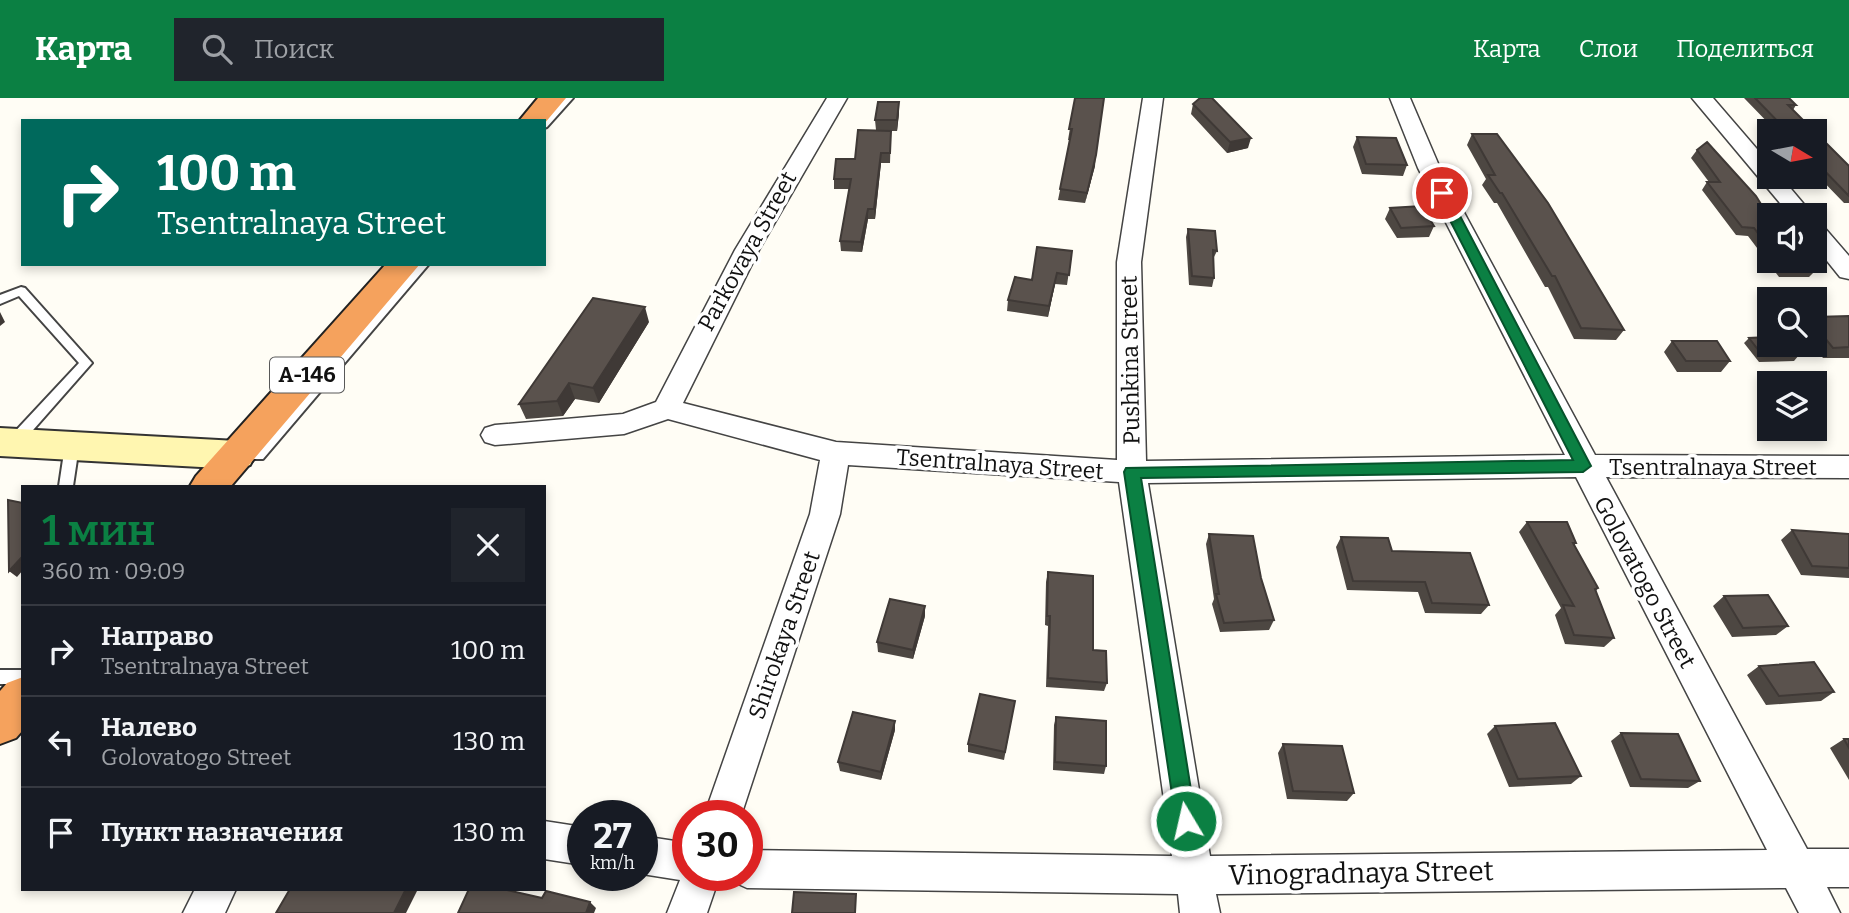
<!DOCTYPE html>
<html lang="ru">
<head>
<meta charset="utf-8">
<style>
	:root { --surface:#171b24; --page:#20242c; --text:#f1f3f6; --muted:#9ea1a6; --line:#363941; --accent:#0b8043 }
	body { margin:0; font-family:Bitter,serif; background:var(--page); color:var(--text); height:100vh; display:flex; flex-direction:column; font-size:26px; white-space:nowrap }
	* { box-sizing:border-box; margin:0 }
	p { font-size:23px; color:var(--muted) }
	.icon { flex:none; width:38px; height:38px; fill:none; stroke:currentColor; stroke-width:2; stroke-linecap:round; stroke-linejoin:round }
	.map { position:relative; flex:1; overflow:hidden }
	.panel { position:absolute; left:21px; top:387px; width:525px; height:406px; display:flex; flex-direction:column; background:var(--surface); border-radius:0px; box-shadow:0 4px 10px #0003 }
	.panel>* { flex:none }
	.hud { position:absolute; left:21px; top:21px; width:525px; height:147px; border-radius:0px; box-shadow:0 4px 10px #0003; background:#00695c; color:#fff; overflow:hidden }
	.needle { width:46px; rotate:100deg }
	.controls { position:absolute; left:1757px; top:21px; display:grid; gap:14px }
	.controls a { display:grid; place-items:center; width:70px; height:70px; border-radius:0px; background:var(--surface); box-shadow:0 4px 10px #0003; font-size:35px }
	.speed { position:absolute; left:567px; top:702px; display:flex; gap:14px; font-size:35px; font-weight:700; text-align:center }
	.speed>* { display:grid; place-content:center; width:91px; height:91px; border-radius:50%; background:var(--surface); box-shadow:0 4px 10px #0003; line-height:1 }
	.speed small { font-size:18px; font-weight:400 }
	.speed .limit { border:10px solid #d22; background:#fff; color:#111 }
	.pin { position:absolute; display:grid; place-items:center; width:60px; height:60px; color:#fff; margin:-30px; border:4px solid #fff; border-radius:50%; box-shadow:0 2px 7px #0007 }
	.me { position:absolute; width:77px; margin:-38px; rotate:351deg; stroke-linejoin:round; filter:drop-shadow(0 0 5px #0008) }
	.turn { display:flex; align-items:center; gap:24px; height:147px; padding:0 21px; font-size:32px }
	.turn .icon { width:91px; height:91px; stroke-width:2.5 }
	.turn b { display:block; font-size:49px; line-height:60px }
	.round { display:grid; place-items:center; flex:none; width:74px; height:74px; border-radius:0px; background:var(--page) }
	.overview { display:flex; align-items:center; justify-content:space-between; height:119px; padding:0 21px }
	h1 { font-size:42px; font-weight:600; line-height:52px; color:var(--accent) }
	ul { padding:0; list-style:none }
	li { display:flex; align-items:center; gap:21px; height:91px; padding:0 21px; border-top:2px solid var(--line) }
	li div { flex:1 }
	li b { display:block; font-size:26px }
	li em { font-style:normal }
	header { display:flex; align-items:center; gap:42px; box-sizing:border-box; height:98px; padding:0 35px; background:var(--accent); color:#fff }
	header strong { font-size:33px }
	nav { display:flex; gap:38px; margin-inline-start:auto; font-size:24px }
	.search { width:490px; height:63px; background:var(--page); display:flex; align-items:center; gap:18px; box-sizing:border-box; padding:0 24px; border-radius:0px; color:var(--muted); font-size:26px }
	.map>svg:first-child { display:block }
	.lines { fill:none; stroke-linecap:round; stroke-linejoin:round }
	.lane-casing { stroke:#444; stroke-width:4 }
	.street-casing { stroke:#444; stroke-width:3 }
	.secondary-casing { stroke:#333; stroke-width:4 }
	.highway-casing { stroke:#222; stroke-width:4 }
	.lane { fill:#fff; fill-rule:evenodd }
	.street { fill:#fff; fill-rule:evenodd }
	.secondary { fill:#fff6b0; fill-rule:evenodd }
	.highway { fill:#f5a25d; fill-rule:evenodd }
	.wall { fill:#4d4742 }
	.shaded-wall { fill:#3f3936 }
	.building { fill:#5a524d; stroke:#3f3936; stroke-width:2 }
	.route { fill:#0b8043; stroke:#07532c; stroke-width:2 }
	.labels { text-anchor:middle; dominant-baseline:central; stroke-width:7; stroke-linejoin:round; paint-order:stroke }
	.shield { fill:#fff; stroke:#585858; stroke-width:2 }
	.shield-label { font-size:21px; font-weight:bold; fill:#111 }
	.street-label { font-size:23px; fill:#111; stroke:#fff }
	.near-street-label { font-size:28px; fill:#111; stroke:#fff }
</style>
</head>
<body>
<header>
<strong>Карта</strong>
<div class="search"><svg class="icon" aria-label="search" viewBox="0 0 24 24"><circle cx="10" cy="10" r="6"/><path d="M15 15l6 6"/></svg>Поиск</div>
<nav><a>Карта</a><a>Слои</a><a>Поделиться</a></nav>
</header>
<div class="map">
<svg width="1849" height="815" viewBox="0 0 1849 815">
	<rect width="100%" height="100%" fill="#fffdf5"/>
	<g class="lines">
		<defs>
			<path id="lane" d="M563,0H573L547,29L544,30V23H542Z
				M417,166H429L263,361H253L251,357L253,353Z
				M21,189L25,190L92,265L19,348H9L7,344L9,340L79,265L19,198L0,206V197Z
				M72,343L79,348L73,388H59L65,348Z
				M0,572H23V586H0Z"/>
			<path id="street" d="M827,0H847L759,152L683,305L836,344L1117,362V164L1143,0H1163L1141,164L1146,363L1565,357L1418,70L1390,0H1410L1440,70L1595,357L1849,358V380L1606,379L1807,751H1849V789H1827L1840,815H1799L1786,790L1216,796L1220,815H1180L1178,796L747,790L734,784L730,777H747V752L1172,758L1119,384L848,367L840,416L741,718H704L810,416L820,362L668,321L624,336L495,347L485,344L481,337L485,330L495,327L623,316L656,304L735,152ZM1576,379L1767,752L1210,758L1148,385Z
				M1692,0H1713L1769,65V79H1781L1813,117H1790Z
				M1815,126L1823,128L1849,158V181L1840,179L1815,148Z
				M544,723L583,729V767L544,761Z
				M642,738L688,745V777H720L707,815H667L680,782L642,776Z
				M195,791H236L225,815H183Z"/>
			<path id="secondary" d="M0,330L237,343L250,347L255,357L250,367L237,371L0,358Z"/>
			<path id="highway" d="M538,0H566L544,26V23H519Z
				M386,166H420L231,388H190L196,378Z
				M23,579V632L16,640L0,646V593L7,585Z"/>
		</defs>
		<use href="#lane" class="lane-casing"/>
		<use href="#street" class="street-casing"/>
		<use href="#secondary" class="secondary-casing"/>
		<use href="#highway" class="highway-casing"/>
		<use href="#lane" class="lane"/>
		<use href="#street" class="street"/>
		<use href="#secondary" class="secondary"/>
		<use href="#highway" class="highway"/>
	</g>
	<path class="wall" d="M1075,0L1095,68L1085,105L1058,102L1070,42H1068Z
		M1744,0H1789L1796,7L1793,12L1814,33H1776Z
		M1193,6L1248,50L1227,55L1191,16Z
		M899,15L897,33H891L890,65H881L875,121H868L862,154L841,153L840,143L849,91H834V81L855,61L876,32L875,22Z
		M1815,34L1849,68V105H1844L1815,75Z
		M1472,36L1624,232L1616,242L1574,241L1548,189H1545L1497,105H1494L1482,87L1486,81L1467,47Z
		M1357,39L1407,67L1403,78L1362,76L1353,49Z
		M1697,52L1769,119V163H1809L1816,172L1809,179H1779L1748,138L1736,137L1702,92L1707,84H1709L1691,60Z
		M1390,110L1434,128L1429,139L1397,140L1385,121Z
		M1188,131L1217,153L1213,161L1214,180L1212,189L1189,187L1186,139Z
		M1072,153L1067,187L1055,186L1048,219L1007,213L1008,202L1032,182Z
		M1849,218V260H1823L1812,247H1815V219Z
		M649,224L599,305L575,301L563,318L526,321L519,306Z
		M1749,240L1799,257L1794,263L1759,264L1744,245Z
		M1672,243L1730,263L1721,274H1677L1664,254Z
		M1527,424L1576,445L1574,448L1598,490L1596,493L1614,540L1604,549L1565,546L1555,517L1561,510L1519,434Z
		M1792,432L1849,436V480L1801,477L1781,442Z
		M1209,436L1261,480L1274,522L1269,532L1220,534L1212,506L1214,501L1206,446Z
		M1341,439L1392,453L1489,507L1481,516L1425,515L1418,494L1347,492L1336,449Z
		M1048,474L1093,552L1107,585L1104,593L1046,589L1048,528L1045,527L1046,484Z
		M1724,498L1788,528L1776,537L1732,539L1713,508Z
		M925,518L913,561L878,554L877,544Z
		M1759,568L1834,594L1821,603L1766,607L1747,577Z
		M1015,603L1004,662L968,654V646Z
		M1056,619L1106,668L1104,676L1053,672L1054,627Z
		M1495,628L1581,678L1571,686L1509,689L1487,636Z
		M895,632L881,682L840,673L838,664Z
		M1621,635L1700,683L1688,690L1630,689L1611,643Z
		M1844,641H1849V682L1830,650Z
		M1283,646L1354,695L1347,703L1287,701L1278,655Z"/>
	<path class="shaded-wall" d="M899,4V15L897,33V22Z
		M1251,40L1248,50L1227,55L1230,44Z
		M881,55V65L875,121L874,111Z
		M1096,57L1095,68L1085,105L1087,95Z
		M868,111V121L862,154L861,144Z
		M1057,175L1055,186L1048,219L1049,208Z
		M645,209L649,224L599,305L593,290Z
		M0,214L5,224L0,228Z
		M569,285L575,301L563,318L557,303Z
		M23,458V472L17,479L9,473Z
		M925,508V518L913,561V552Z
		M895,623V632L881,682V674Z
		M406,791H418L406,815H394Z
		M590,804L596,810L594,815H586Z"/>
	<path class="building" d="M1075,0H1104L1096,57L1087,95L1060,91L1072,31H1069Z
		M1200,0H1212L1251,40L1230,44L1193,6Z
		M1755,0H1789L1796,7H1788L1814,33H1787Z
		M878,4H899L897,22H875Z
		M858,32L891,33L890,55H881L874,111H868L861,144L840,143L851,81H834L836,61H855Z
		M1815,34L1849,68V98L1815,63Z
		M1472,36H1497L1548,105L1624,232L1581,230L1555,178H1552L1502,95H1500L1488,77H1495Z
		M1357,39L1396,40L1407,67L1366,66Z
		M1707,44L1756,98L1769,119V150L1754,130L1742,129L1707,84H1720L1697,52Z
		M1422,108L1434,128L1401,130L1390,110Z
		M1188,131L1215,133L1217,153L1213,152L1214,180L1192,178Z
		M1037,149L1072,153L1069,177L1057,175L1049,208L1008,202L1015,179L1032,182Z
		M1779,163H1809L1816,172L1785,171Z
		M593,200L645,209L593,290L569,285L557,303L519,306Z
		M1849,218V249L1833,250L1815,228V219Z
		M1769,239V247H1790L1799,257L1763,258L1749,240Z
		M1672,243H1717L1730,263H1686Z
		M8,402L23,405V458L9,473Z
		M1527,424H1567L1576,445H1573L1598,490L1595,491L1614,540L1574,537L1563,507L1574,508Z
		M1792,432L1849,436V470L1812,468Z
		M1209,436L1253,438L1261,480L1274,522L1224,525L1216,496H1219Z
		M1341,439L1388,440L1392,453L1470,455L1489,507L1432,505L1425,484L1353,483Z
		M1048,474L1093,478V552L1106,553L1107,585L1048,580L1050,518H1047Z
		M1768,497L1788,528L1743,530L1724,498Z
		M890,501L925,508L913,552L877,544Z
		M1814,564L1834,594L1779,598L1759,568Z
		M980,596L1015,603L1005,654L968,646Z
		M853,614L895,623L881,674L838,664Z
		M1056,619L1106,623V668L1055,664Z
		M1555,625L1581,678L1518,681L1495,628Z
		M1621,635L1678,636L1700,683L1641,681Z
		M1844,641H1849V650Z
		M1283,646L1342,648L1354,695L1293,693Z
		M290,791H406L394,815H276Z
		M469,791H503L542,800L546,793L590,804L586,815H458Z
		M794,794L856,796L855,815H792Z"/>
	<path class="route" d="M1442,91L1448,95L1591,368L1583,374L1141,380L1196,723L1193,730L1186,733L1179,730L1176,723L1124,374L1126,370L1573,362L1436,95Z"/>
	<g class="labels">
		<rect class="shield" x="270" y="259.5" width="74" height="35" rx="5"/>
		<g class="shield-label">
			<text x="307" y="277">А-146</text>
		</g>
		<g class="street-label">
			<text transform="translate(747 153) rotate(-61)">Parkovaya Street</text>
			<text transform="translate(1130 262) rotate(-91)">Pushkina Street</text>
			<text transform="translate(1000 366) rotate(4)">Tsentralnaya Street</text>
			<text x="1713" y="369">Tsentralnaya Street</text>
			<text transform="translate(1645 484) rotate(62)">Golovatogo Street</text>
			<text transform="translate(784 537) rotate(-71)">Shirokaya Street</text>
		</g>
		<g class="near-street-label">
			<text transform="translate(1361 775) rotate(-1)">Vinogradnaya Street</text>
		</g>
	</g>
</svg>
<div class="controls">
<a><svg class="needle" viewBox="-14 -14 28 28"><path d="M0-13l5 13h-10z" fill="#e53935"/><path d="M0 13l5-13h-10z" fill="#9ea1a6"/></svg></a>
<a><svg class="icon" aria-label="sound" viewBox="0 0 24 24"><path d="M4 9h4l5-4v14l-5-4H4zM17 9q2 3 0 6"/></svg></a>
<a><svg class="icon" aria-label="search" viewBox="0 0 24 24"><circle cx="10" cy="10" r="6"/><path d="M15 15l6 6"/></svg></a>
<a><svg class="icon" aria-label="layers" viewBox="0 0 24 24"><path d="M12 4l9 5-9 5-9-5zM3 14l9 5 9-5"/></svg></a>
</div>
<div class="speed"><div>27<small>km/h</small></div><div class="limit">30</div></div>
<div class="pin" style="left:1442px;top:95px;background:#d93025"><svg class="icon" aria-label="arrive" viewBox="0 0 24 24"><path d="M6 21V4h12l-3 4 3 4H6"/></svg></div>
<svg class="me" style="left:1186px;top:723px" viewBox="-20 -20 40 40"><circle r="17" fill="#0b8043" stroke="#fff" stroke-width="3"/><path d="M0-11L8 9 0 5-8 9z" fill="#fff"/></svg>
<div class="hud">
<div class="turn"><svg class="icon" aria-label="right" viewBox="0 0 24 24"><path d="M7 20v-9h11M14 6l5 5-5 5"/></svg><div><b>100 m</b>Tsentralnaya Street</div></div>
</div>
<section class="panel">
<div class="overview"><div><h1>1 мин</h1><p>360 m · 09:09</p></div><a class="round"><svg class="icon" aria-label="close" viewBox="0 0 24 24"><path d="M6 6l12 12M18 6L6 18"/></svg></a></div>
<ul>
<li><svg class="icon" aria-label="right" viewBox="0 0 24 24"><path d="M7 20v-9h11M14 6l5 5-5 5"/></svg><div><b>Направо</b><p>Tsentralnaya Street</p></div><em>100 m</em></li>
<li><svg class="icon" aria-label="left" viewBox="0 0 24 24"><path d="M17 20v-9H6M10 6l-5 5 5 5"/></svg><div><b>Налево</b><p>Golovatogo Street</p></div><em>130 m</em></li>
<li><svg class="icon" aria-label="arrive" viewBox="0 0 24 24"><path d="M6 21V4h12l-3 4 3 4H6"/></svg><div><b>Пункт назначения</b></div><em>130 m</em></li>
</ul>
</section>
</div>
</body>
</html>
